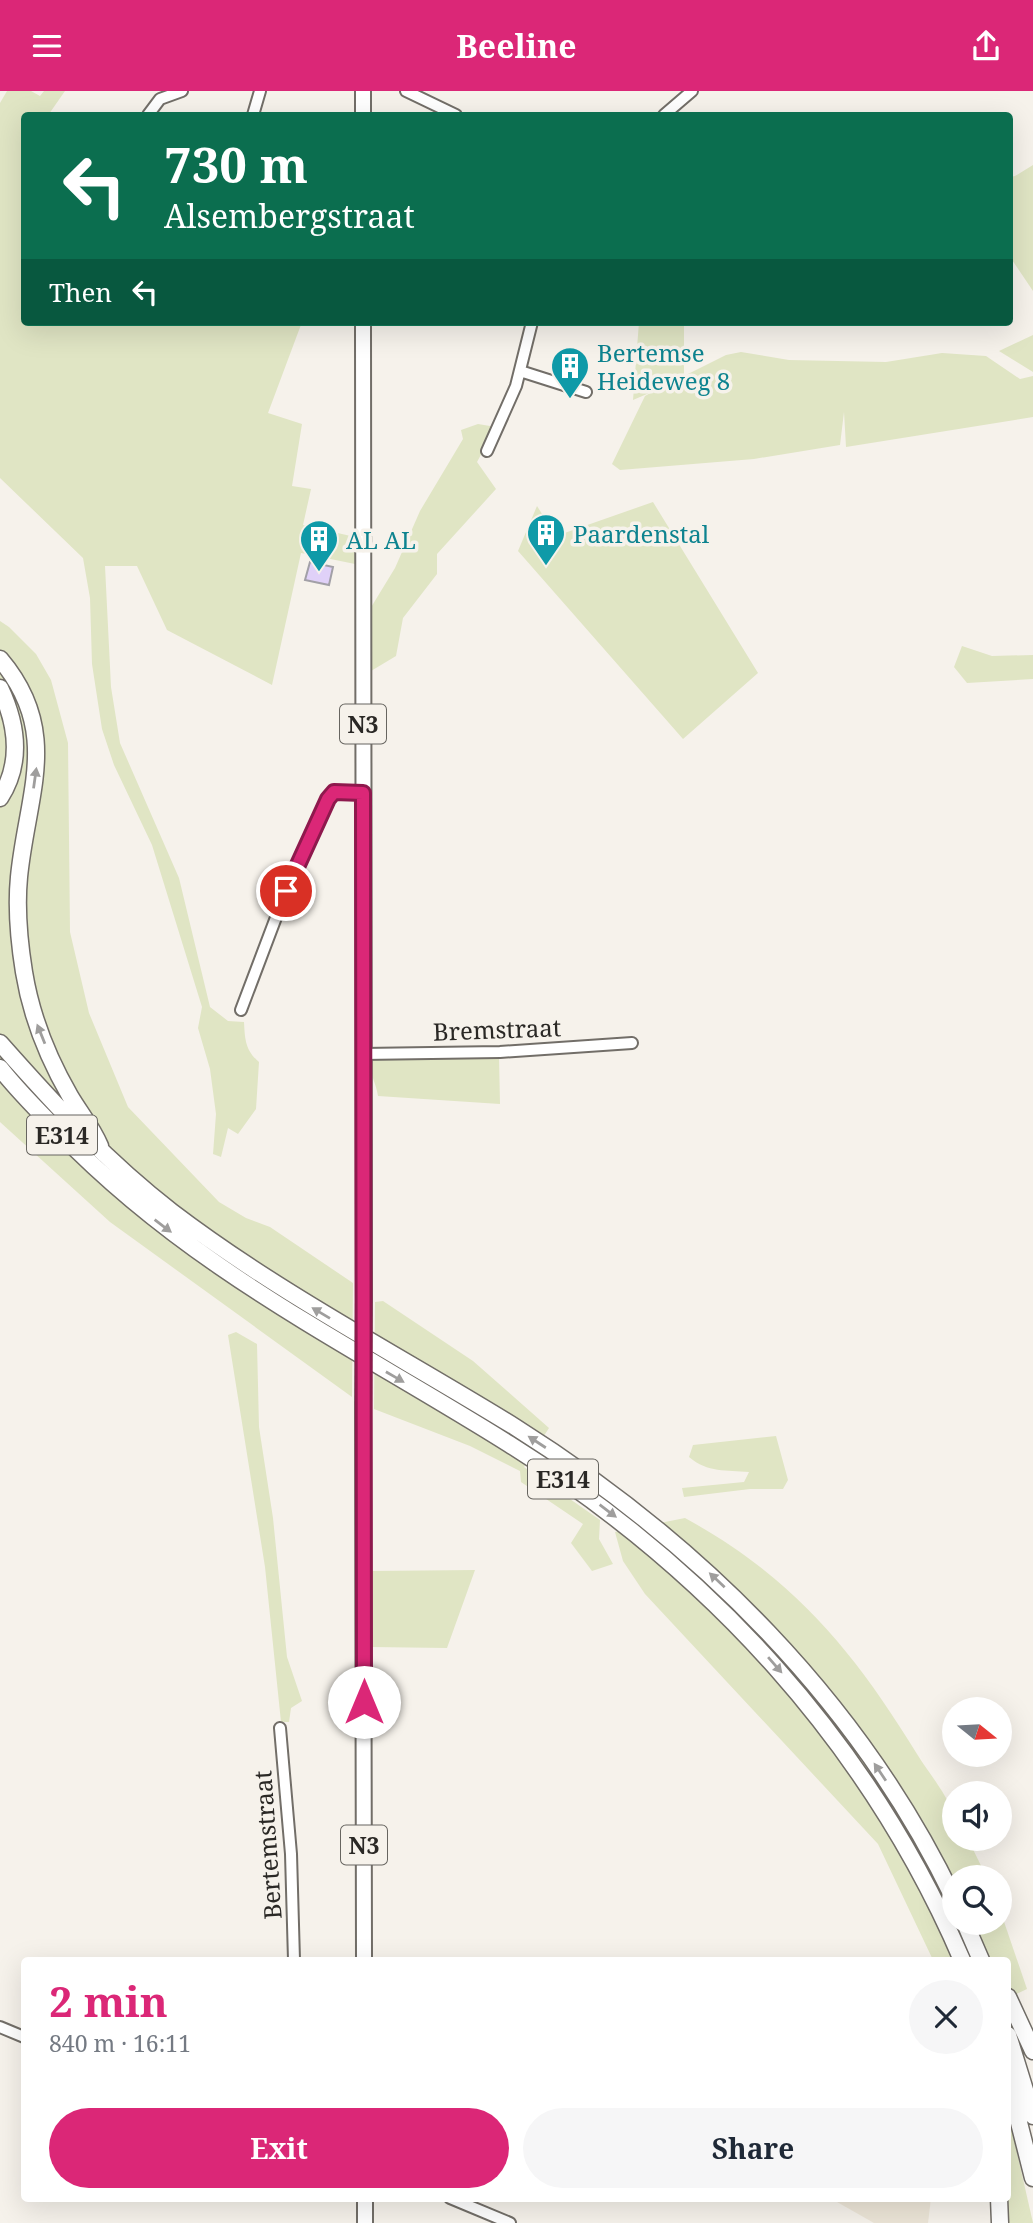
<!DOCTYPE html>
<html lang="en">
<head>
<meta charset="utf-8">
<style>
	:root { --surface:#fff; --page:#f6f6f7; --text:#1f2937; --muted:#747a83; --accent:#db2777 }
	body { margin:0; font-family:"Noto Serif",serif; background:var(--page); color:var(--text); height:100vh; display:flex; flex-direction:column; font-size:26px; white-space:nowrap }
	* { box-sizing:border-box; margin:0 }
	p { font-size:23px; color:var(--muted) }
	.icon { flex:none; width:38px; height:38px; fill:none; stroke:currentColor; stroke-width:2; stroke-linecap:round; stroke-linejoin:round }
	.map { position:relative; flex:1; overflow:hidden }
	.side { position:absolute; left:21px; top:1866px; width:990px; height:245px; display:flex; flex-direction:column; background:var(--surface); border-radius:7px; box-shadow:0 7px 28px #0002 }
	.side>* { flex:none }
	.top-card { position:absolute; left:21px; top:21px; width:992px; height:214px; border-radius:7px; box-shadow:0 7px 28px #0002; background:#0b6e4f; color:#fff; overflow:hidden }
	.needle { width:46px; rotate:108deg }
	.buttons { position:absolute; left:942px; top:1606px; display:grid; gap:14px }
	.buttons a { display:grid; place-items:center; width:70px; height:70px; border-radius:50%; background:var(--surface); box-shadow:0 7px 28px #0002; font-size:35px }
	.pin { position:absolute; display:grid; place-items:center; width:60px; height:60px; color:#fff; margin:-30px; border:4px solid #fff; border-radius:50%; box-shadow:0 2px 7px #0007 }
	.me { position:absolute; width:77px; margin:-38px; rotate:0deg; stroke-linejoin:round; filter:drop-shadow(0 0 5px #0008) }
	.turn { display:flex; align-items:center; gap:24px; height:147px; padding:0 28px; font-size:32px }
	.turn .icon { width:91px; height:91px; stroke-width:2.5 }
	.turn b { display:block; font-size:49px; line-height:60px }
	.then { display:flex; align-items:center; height:66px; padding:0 28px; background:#0003; gap:14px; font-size:26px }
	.round { display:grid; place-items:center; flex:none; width:74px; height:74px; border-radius:37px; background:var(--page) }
	.summary { display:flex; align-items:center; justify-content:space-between; height:119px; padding:0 28px }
	h1 { font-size:42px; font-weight:700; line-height:52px; color:var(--accent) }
	.button { display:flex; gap:14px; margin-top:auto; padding:14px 28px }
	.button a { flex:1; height:80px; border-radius:42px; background:var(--accent); color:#fff; font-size:28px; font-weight:700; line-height:80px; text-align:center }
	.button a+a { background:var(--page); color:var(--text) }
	header { display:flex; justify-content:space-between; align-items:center; height:91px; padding:0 28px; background:var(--accent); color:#fff; font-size:32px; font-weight:700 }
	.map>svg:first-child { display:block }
	.built { fill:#ece5d7 }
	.green { fill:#e0e5c4 }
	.building { fill:#e0d1f8; stroke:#a2a0a7; stroke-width:2 }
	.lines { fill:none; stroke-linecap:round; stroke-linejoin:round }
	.minor-casing { stroke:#726e68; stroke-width:14 }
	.major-casing { stroke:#726e68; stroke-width:18 }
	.highway-casing { stroke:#726e68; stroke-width:19 }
	.minor { stroke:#fff; stroke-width:10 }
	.major { stroke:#fff; stroke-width:14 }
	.highway { stroke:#fff; stroke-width:16 }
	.major-bridge-casing { stroke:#726e68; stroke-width:18; stroke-linecap:butt }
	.major-bridge { stroke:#fff; stroke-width:14 }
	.oneway { fill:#9f9e9d }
	.route-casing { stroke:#8e194d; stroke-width:18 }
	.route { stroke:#db2777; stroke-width:12 }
	.labels { text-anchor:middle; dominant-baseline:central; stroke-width:7; stroke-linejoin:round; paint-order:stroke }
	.shield { fill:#f6f2eb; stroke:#676560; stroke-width:2 }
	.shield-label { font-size:23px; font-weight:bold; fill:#2a2825 }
	.culture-label { font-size:24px; fill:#0d838f; stroke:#f6f2eb; text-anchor:start }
	.street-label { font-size:24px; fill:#2a2825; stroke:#f6f2eb }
</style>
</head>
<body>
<header><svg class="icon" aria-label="menu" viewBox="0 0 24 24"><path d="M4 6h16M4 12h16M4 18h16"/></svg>Beeline<svg class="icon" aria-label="share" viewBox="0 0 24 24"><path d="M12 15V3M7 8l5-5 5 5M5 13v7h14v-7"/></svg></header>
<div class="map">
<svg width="1033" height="2132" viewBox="0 0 1033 2132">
	<rect width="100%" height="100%" fill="#f6f2eb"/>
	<path class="built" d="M830,2107H931L928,2132H874Z"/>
	<path class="green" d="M7,0H31L40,5L44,0H65L49,23L51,24H24V231H302L268,322L302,333L292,395L311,398L303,434L355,446V473L301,462L272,594L167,539L137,475H105L111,596L120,652L179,787L210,916L228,930L244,931C245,948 245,959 259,971L256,1018L238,1043L228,1037L221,1066L213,1063L216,1023L210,978L198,937L202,916L152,754L114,674L102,638L92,573L90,507L83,467L0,387V12Z
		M1033,74V200L1010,166V86L1015,85Z
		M639,231H684V285L726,264L741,261L789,269L886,271L942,262L986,265L1020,288L1033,285V326L846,356L844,321L840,354L754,368L620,379L612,373L645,305L654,300L633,309Z
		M1033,244V281L999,260Z
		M478,333L496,336L477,371L496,398L437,463V483L403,527L396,565L371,580L370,518L395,477L420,420L463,348L461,339Z
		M653,411L758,582L683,648L518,460L537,415L556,445Z
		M0,530L9,536L36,563L51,589L68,652L70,841L89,922L128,1016L219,1111L246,1127L270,1136L353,1192L352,1306L110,1131L0,1031Z
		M962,555L992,565L1033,564V588L967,592L954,576Z
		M499,965L500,1013L378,1005C376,991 368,982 373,968Z
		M383,1210L473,1270L549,1337L524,1376L600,1429L599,1448L613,1473L592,1480L571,1452L583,1433L521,1391L520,1380L470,1355L374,1318L375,1211Z
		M236,1241L257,1253L259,1336L273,1427L287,1566L302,1610L291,1617L289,1631H281L265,1476L228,1244Z
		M776,1345L788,1389L783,1398H750L684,1406L682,1397L744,1391L749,1381C726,1379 708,1382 689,1366L693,1354Z
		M685,1427C793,1486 854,1560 917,1663C928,1681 946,1702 953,1722C956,1729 954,1740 954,1748H968L987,1787H954V1832H999V1816L1027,1898L1008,1907V1869H933L878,1753L645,1503L623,1470L615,1441Z
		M475,1479L447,1557L371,1556V1480Z
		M1008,2022L1033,2132H1004L1002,2107H1008Z"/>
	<path class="building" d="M310,471L333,476L329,494L305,489Z"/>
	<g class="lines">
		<defs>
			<path id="minor" d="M406,0L456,24
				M148,24L160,8L182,0
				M253,24L260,0
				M664,24L692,0
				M520,280L586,301
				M487,360L516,295L532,231
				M241,919L286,800L328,708L334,701L363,702
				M363,963L500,961L632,952
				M280,1637L291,1763L294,1869
				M0,1936L24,1946
				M450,2107L510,2132"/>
			<path id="major" d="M363,0V24
				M363,231L364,1209
				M363,1314L364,1869
				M365,2132V2107"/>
			<path id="highway" d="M0,568C62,641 27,703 19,786C16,817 19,850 24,881C31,924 48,967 70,1005C80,1022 92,1036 100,1055
				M0,597C17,633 23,671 0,707
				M0,952C54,1013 108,1072 172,1121C280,1203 400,1265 515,1336C699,1452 859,1610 954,1808
				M0,977C18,1000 38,1020 59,1041C192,1179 350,1253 509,1353C709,1478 869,1652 962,1869
				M965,1832L981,1869
				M1008,1906L1033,1960
				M1008,1944L1033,2025
				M1008,1988L1033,2087
				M999,2107L1000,2132"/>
		</defs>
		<use href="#minor" class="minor-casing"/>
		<use href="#major" class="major-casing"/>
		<use href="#highway" class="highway-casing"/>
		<use href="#minor" class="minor"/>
		<use href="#major" class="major"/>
		<use href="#highway" class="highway"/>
		<defs>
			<path id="major-bridge" d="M363,1314L364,1209"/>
		</defs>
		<use href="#major-bridge" class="major-bridge-casing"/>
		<use href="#major-bridge" class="major-bridge"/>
	</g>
	<defs><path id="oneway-solid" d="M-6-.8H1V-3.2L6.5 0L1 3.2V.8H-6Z" transform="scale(1.75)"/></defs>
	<g class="oneway">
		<use href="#oneway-solid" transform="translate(35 687) rotate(-82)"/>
		<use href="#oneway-solid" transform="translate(41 943) rotate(-112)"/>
		<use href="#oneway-solid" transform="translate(163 1135) rotate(37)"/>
		<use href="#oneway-solid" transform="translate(321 1222) rotate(-149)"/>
		<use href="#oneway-solid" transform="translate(395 1286) rotate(30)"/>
		<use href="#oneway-solid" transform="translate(537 1351) rotate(-147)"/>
		<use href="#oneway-solid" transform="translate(608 1420) rotate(37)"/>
		<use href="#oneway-solid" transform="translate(717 1489) rotate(-137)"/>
		<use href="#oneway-solid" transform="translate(775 1574) rotate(49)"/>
		<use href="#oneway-solid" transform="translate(880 1681) rotate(-124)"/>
	</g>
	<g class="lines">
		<defs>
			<path id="route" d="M286,800L328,708L334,701L363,702L364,1611"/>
		</defs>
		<use href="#route" class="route-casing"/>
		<use href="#route" class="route"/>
	</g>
	<defs>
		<symbol id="building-pin" viewBox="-11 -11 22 30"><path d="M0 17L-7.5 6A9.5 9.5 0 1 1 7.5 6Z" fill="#0f9aa8" stroke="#f6f2eb"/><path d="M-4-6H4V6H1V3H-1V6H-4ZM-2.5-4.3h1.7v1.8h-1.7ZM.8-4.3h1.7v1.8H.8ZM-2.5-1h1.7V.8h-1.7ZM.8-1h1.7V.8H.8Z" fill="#fff"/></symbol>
	</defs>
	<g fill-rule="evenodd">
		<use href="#building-pin" x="548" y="253" width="44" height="60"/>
		<use href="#building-pin" x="524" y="420" width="44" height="60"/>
		<use href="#building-pin" x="297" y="426" width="44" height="60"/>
	</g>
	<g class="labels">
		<g class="shield">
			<rect x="340" y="613.5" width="46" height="39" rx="5"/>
			<rect x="27" y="1024.5" width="70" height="39" rx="5"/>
			<rect x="528" y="1368.5" width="70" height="39" rx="5"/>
			<rect x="341" y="1734.5" width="46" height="39" rx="5"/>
		</g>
		<g class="shield-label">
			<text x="363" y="633">N3</text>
			<text x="62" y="1044">E314</text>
			<text x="563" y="1388">E314</text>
			<text x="364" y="1754">N3</text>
		</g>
		<g class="culture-label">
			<text x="597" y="261">Bertemse<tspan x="597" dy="28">Heideweg 8</tspan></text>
			<text x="573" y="442">Paardenstal</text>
			<text x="346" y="448">AL AL</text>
		</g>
		<g class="street-label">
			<text transform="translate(497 938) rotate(-2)">Bremstraat</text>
			<text transform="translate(267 1754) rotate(-94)">Bertemstraat</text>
		</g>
	</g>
</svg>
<div class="buttons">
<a><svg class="needle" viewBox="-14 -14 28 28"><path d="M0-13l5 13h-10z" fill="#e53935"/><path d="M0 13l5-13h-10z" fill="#747a83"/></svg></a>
<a><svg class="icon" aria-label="sound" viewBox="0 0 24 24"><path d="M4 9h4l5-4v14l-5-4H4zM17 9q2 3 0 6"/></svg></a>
<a><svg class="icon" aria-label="search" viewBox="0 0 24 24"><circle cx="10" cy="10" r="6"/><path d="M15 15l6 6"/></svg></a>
</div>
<div class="pin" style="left:286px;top:800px;background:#d93025"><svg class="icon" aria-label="arrive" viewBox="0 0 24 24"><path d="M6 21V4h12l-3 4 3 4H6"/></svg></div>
<svg class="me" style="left:364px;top:1611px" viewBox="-20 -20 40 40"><circle r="19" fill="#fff"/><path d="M0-13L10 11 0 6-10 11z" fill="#db2777"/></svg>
<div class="top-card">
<div class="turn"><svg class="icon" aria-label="left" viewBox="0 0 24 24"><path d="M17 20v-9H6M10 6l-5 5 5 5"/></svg><div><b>730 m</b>Alsembergstraat</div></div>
<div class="then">Then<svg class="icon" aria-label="left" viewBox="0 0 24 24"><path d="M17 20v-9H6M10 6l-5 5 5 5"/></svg></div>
</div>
<section class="side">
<div class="summary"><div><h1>2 min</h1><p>840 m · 16:11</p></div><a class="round"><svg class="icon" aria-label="close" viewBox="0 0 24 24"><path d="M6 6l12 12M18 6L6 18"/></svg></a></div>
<div class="button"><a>Exit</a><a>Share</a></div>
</section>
</div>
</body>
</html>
